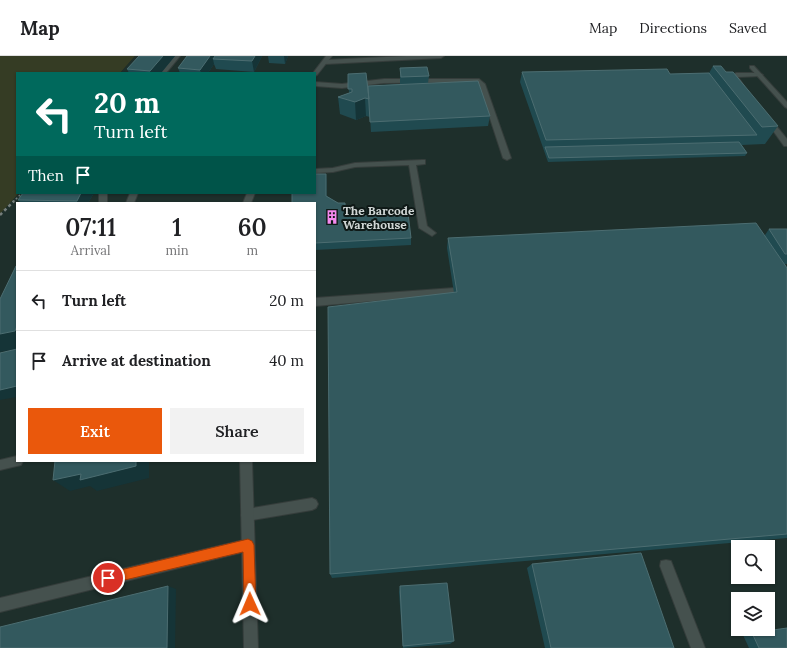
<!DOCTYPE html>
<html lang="en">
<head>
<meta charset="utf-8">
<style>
	:root { --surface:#fff; --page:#f2f2f2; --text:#202124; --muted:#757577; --line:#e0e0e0; --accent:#ea580c }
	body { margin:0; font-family:Lora,serif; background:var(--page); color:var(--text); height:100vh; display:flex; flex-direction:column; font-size:15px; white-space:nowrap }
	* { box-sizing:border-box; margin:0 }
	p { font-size:13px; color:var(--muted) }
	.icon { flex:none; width:22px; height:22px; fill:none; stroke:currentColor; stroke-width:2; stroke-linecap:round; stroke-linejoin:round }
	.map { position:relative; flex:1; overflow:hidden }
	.sheet { position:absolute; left:16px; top:146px; width:300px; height:260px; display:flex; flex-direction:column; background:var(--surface); border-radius:0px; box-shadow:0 1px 3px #0004 }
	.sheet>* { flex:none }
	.banner { position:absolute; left:16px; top:16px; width:300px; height:122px; border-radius:0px; box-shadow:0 1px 3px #0004; background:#00695c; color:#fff; overflow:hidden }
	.tools { position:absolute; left:731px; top:484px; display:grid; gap:8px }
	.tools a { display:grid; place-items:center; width:44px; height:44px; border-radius:0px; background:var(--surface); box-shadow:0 1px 3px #0004; font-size:20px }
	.pin { position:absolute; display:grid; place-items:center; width:34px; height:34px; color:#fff; margin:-17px; border:2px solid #fff; border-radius:50%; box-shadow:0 1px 4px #0007 }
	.me { position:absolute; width:44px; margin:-22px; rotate:359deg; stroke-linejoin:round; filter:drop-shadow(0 0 3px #0008) }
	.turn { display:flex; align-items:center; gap:14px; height:84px; padding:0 12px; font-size:18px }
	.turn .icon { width:52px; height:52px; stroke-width:2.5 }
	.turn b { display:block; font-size:28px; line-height:34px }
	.then { display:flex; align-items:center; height:38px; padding:0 12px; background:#0003; gap:8px; font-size:15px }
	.eta { display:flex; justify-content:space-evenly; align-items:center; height:68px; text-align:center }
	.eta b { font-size:24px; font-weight:600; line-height:28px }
	.primary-button { display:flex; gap:8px; margin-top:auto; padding:8px 12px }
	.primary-button a { flex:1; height:46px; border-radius:0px; background:var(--accent); color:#fff; font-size:16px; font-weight:600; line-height:46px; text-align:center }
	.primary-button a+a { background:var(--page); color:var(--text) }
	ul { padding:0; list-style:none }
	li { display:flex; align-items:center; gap:12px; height:60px; padding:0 12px; border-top:1px solid var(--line) }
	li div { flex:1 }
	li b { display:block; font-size:15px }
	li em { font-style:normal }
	header { display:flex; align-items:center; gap:24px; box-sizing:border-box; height:56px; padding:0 20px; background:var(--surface); border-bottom:1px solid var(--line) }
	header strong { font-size:19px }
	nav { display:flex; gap:22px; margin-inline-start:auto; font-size:14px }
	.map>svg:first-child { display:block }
	.built { fill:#1e2f2b; fill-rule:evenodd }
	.green { fill:#353c24 }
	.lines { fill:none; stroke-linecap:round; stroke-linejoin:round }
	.service-casing { stroke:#353d3b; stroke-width:2 }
	.minor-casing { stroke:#353d3b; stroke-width:2 }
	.path-far1 { stroke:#757e7c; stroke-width:1.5; stroke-dasharray:2 2; stroke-linecap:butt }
	.path { stroke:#757e7c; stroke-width:2.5; stroke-dasharray:3 3; stroke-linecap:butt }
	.service { fill:#45514e; fill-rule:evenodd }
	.minor { fill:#45514e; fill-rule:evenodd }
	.wall { fill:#204a50 }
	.shaded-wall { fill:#153437 }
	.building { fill:#33595e; stroke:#4c6d71 }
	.route { fill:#ea580c; stroke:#983908 }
	.labels { text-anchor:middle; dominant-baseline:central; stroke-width:4; stroke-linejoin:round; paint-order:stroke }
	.poi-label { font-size:12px; font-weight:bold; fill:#d1d7d6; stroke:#0f1917; text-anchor:start }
</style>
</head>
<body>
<header>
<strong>Map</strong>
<nav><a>Map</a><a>Directions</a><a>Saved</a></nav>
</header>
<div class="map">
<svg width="787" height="592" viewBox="0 0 787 592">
	<rect width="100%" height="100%" fill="#182320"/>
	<path class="built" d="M135,0H787V592H0V158L19,137H315V17H120ZM17,147H315V405H17ZM738,491H768V521H738ZM738,543H768V573H738Z"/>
	<path class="green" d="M0,0H135L120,17H17V137H19L0,158Z"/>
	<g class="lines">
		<defs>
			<path id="service" d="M174,0H180L166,17H160Z
				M406,0H444L441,2L325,8L322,6L325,4Z
				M760,17L763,19L762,20L738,21L744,30L741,32L739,31L731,21L736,17Z
				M384,23H479L485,28L511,102L507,104L503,102L479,29L475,26L384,27L342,32L315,30V26L342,28Z
				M767,60L769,61L787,83V90H784L764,62Z
				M422,104H425V108L416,109L427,170L436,177L432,180L419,172L409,109L355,111L333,116L315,117V113L333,112L355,107Z
				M99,137H107V147H99Z
				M130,137H138L134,147H126Z
				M454,232L459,235L454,238L315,250V242Z
				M17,400V405H23L21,409L0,414V404Z
				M312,442L316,444L318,448L316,452L312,454L247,465L243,463L241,459L243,455L247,453Z
				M248,483L252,485L254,489L252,493L248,495L0,556V542Z
				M666,504L671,505L705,592H691L660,510L661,505Z"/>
			<path id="minor" d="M326,0H332L317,19L315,20V17H313Z
				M750,10H754L787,46V52L785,51L750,12Z
				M247,137H255L251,147H243Z
				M240,405H252L258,592H244Z"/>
		</defs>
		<use href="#service" class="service-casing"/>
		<use href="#minor" class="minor-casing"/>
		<path class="path-far1" d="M13,146L22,137"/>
		<path class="path" d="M0,159L14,145"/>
		<use href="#service" class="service"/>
		<use href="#minor" class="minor"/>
	</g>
	<path class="wall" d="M139,0H175L161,17H129L127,13Z
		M187,0H262L254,16L216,13L214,8L208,17H180L178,12Z
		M268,0H288L285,8L269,7Z
		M713,10L726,16L778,70L765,88L742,89L747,97L745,100L548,106L520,26L522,16L670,18L709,17Z
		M400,12L429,20L428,27L490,60L488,70L371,76L370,60V61L366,60L356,64L340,58L338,41L349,37L348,18L368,30L400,28Z
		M327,125V140L338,147H345L346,152L357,160L411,182V189L315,194V147Z
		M23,137H94L88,147H21L18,144Z
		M769,173H787V208H785L787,212V482L332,522L330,518L454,237L447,192L448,182L765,179Z
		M532,508L674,592H545L527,512Z
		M400,530L454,585L450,588L403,592L399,536Z
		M787,572V592H749L743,579Z"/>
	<path class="shaded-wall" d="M163,0H175L161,17H151L150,15Z
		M210,0H220L213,3L214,8L208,17H201L200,14Z
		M255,0H262L254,16L252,5Z
		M284,0H288L285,8Z
		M365,42L366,60L356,64L355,46Z
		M326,118L327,125V147L326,140Z
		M81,137H94L88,147H78L77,145Z
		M17,270V293L0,296V278Z
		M17,330V341L0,344V334Z
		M136,405H149V422L97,435L90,430L70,435L53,424Z
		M168,530L176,533L175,592H167Z"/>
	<path class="building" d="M139,0H163L150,15L127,13Z
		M187,0H210L200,14L178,12Z
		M215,0H255L252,5L213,3Z
		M713,10H721L726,16H733L778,70L762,71Z
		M427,11L429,20L401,21L400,12Z
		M667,13L670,18L709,17L757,79L546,84L522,16Z
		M366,17L369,43L365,42L355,46L338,41L352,36V33H348V18Z
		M478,25L490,60L370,66L368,30Z
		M739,86L747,97L549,102L545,91Z
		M315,118H326V140L338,147H345V152L357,160L408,157L411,182L315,187V147H292V137H315Z
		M23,137H81L77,145L18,144Z
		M756,167L787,212V478L330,518L328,251L457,236L448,182Z
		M769,173H787V198H785Z
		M16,210H17V270L15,275L0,278V243Z
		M17,293V330L0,334V297Z
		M55,405H136V410L80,424L81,418L53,424Z
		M641,497L674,592H551L532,508Z
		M447,527L454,585L403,590L400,530Z
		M168,530L167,592H0V571Z
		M787,572V592H759L752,577Z"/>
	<path class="route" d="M248,483L252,485L254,489L256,548L254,552L250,554L245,552L244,548L243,496L108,528L104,527L103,522L104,518L108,517Z"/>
	<defs>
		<symbol id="building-bare" viewBox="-9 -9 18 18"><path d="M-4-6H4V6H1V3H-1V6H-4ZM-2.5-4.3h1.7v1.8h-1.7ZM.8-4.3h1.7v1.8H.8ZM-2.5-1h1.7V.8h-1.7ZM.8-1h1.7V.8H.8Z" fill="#f589ee" stroke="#0f1917" stroke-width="2.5" paint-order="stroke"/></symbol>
	</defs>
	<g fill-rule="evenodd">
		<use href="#building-bare" x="322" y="151" width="20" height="20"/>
	</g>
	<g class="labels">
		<g class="poi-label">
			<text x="343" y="154">The Barcode<tspan x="343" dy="14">Warehouse</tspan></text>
		</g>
	</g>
</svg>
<div class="tools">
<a><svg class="icon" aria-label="search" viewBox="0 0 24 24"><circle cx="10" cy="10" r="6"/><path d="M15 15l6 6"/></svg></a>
<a><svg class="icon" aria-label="layers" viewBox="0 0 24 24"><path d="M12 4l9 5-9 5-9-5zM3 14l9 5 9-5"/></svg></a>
</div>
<div class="pin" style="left:108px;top:522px;background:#d93025"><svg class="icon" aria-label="arrive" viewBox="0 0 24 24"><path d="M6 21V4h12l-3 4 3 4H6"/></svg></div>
<svg class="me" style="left:250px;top:548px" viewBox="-20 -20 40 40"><path d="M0-17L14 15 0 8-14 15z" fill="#ea580c" stroke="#fff" stroke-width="4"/></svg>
<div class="banner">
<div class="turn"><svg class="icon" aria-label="left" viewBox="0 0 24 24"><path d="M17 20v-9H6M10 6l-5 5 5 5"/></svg><div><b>20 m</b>Turn left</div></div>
<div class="then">Then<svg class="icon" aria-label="arrive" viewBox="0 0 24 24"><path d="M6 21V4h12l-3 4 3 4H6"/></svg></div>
</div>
<section class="sheet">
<div class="eta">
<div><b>07:11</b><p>Arrival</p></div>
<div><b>1</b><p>min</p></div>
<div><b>60</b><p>m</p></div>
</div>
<ul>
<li><svg class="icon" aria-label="left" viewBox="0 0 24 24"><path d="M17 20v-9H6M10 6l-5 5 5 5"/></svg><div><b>Turn left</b></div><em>20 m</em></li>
<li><svg class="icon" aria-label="arrive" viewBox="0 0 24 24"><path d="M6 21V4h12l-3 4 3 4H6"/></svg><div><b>Arrive at destination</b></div><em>40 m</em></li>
</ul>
<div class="primary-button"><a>Exit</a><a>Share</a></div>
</section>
</div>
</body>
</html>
